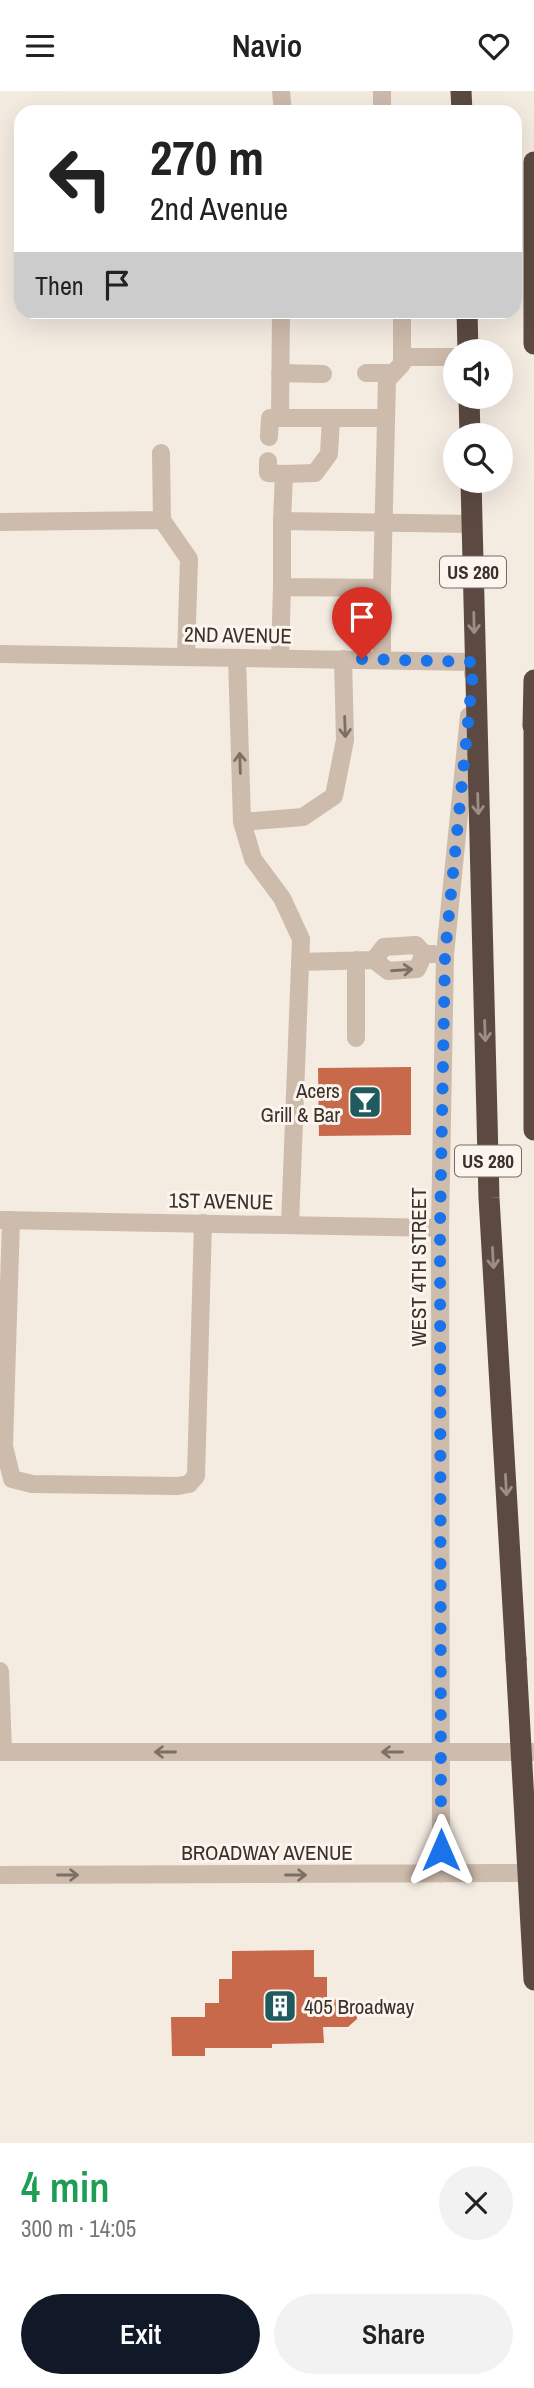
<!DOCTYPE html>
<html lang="en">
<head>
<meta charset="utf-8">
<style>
	:root { --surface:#fff; --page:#f2f2f2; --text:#222; --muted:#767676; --accent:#111827 }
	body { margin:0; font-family:"Archivo Narrow",sans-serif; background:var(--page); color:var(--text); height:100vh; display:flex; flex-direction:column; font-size:26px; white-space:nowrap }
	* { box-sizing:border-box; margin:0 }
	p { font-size:23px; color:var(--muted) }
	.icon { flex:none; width:38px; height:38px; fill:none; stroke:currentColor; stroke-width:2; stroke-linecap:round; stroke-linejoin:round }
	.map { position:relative; height:2052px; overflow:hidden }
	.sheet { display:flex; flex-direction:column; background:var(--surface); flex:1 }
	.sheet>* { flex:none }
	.hud { position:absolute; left:14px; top:14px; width:508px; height:214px; border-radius:21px; box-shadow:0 7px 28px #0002; background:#fff; color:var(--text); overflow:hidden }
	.fabs { position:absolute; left:443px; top:248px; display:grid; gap:14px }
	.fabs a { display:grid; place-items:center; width:70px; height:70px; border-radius:50%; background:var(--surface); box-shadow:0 7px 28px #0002; font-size:35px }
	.pin { position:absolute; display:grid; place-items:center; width:60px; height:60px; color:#fff; margin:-72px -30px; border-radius:50% 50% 50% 0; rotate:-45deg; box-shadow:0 0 7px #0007 }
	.pin .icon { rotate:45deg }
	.me { position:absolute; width:77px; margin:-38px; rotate:0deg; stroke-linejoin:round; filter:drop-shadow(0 0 5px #0008) }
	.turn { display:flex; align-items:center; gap:24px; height:147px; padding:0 21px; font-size:32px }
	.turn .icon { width:91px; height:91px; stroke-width:2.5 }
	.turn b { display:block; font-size:49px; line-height:60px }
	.then { display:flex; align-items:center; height:66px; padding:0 21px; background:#0003; gap:14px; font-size:26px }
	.round { display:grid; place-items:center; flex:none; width:74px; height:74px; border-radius:37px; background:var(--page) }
	.headline { display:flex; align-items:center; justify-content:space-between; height:119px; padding:0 21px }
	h1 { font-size:42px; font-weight:600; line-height:52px; color:#1e9e55 }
	.action { display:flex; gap:14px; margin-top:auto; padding:14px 21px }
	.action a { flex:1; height:80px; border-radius:42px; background:var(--accent); color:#fff; font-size:28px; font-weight:600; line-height:80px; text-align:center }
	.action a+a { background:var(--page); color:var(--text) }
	header { display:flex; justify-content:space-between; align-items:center; height:91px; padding:0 21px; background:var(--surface); font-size:32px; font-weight:600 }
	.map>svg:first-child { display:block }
	.building { fill:#c8694b }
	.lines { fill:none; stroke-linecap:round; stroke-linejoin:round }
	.lane { stroke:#cdbbac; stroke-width:18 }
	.street { stroke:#cdbbac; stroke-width:18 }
	.highway { stroke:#5c4a42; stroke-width:21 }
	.highway-bridge { stroke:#5c4a42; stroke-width:21 }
	.oneway { stroke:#9c8e87 }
	.oneway2 { stroke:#7d6f65 }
	.route { stroke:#1a73e8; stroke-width:12; stroke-dasharray:0 21.6 }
	.labels { text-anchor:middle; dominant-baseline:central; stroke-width:6; stroke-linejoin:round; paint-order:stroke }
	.shield { fill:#fbf5ee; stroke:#756b66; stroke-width:2 }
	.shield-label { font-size:19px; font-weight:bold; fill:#3b302b }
	.street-label { font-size:21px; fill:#3b302b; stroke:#fbf5ee }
	.poi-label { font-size:21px; fill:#3b302b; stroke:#fbf5ee; text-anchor:end }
</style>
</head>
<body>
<header><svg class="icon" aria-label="menu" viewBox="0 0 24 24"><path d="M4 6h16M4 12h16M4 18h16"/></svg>Navio<svg class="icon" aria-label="heart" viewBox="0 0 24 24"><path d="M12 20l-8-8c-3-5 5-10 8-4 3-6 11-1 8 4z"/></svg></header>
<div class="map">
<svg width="534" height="2052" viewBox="0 0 534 2052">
	<rect width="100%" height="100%" fill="#f4ebe1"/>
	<path class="building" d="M411,976V1044L319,1045L318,977Z
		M314,1859V1886H327V1909L347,1908L357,1917V1928L348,1936H323L324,1952L272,1953V1957H205V1965H172L171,1926H205V1912H219V1888H232V1860Z"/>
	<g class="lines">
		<path class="lane" d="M281,0L283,21
			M382,21V0
			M281,220L280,327H386
			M402,266H455
			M280,282L323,283
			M366,282H393
			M269,346L270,327H280
			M161,362L162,429
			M268,370V382L284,383
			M282,430L284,383L315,382L329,363L331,327
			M0,431L162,429L189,468L186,566
			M282,496V430L472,433
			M382,497L387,289L402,273V220
			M237,567L242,731L303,726L334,705L345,649L343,568
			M280,567L282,496L382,497V568
			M242,731L253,768L282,807L301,848L290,1134
			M356,869V947
			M374,869L384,856L416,854L424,863H434
			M300,871L374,869L388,880L417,878L424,863
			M11,1129L4,1355L12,1388L32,1393L178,1395L189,1393L196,1385L203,1132
			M0,1580L3,1661"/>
		<path class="street" d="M0,563L474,571L473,583
			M0,1129L440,1137
			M0,1661H534
			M441,1783L440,1137L445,863L469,625
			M0,1784L534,1782"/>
		<path class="highway" d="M461,0L462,21
			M534,71V253
			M467,220L468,261
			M469,306L470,345
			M471,390L489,1107L516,1568
			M534,632V1039
			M533,635L534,589"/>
		<path class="highway-bridge" d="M516,1568L534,1889"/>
	</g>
	<defs><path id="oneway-shaft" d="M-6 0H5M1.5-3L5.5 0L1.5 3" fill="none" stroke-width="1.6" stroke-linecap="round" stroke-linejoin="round" transform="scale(1.75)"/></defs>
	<g class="oneway">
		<use href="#oneway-shaft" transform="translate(474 532) rotate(89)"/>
		<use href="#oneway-shaft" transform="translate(478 713) rotate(88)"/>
		<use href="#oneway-shaft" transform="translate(485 940) rotate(88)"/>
		<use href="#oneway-shaft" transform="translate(493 1167) rotate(87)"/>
		<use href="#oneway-shaft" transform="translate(506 1394) rotate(87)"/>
	</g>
	<g class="oneway2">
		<use href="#oneway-shaft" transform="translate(345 636) rotate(88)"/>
		<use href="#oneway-shaft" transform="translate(240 672) rotate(-92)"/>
		<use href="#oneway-shaft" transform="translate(402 879) rotate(-4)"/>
		<use href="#oneway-shaft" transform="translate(165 1661) rotate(180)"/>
		<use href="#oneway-shaft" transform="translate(392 1661) rotate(180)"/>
		<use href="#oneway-shaft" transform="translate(68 1784)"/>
		<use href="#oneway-shaft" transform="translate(296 1784)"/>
	</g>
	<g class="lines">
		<path class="route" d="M362,568L474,571L445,863L440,1137L441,1759"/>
	</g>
	<defs>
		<symbol id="bar-square" viewBox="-11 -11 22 22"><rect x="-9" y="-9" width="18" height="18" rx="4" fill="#1f5a5e" stroke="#fbf5ee"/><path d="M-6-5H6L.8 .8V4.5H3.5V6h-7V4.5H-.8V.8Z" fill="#fff"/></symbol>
		<symbol id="building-square" viewBox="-11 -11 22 22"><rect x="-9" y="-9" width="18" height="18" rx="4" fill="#1f5a5e" stroke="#fbf5ee"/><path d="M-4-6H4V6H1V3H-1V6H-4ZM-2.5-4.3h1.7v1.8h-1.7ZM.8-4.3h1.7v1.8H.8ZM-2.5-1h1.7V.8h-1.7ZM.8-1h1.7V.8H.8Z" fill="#fff"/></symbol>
	</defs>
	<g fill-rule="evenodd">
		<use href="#bar-square" x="346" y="992" width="38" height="38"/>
		<use href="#building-square" x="261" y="1896" width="38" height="38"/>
	</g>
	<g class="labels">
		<g class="shield">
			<rect x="440" y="465.5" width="66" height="31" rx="5"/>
			<rect x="455" y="1054.5" width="66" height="31" rx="5"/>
		</g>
		<g class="shield-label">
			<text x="473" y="481">US 280</text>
			<text x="488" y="1070">US 280</text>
		</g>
		<g class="street-label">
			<text transform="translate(238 544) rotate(1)">2ND AVENUE</text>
			<text transform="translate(221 1110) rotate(1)">1ST AVENUE</text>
			<text transform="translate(418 1176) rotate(-90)">WEST 4TH STREET</text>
			<text x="267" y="1761">BROADWAY AVENUE</text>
		</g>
		<g class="poi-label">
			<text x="340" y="999">Acers<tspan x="340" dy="24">Grill &amp; Bar</tspan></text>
			<text x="304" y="1915" text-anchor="start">405 Broadway</text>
		</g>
	</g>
</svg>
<div class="fabs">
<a><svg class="icon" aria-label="sound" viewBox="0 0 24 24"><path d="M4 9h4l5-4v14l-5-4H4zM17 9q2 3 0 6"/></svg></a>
<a><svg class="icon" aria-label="search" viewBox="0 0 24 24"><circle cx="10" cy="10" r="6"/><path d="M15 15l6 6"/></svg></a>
</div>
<div class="pin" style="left:362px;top:568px;background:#d93025"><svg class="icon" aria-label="arrive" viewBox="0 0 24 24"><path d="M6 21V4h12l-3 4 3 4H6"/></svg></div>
<svg class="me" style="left:441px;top:1759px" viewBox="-20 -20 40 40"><path d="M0-17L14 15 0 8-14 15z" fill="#1a73e8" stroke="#fff" stroke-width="4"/></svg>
<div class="hud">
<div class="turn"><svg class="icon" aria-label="left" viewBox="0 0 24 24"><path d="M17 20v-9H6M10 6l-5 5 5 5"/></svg><div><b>270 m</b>2nd Avenue</div></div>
<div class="then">Then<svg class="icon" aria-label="arrive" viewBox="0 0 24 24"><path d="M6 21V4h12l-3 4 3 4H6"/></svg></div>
</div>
</div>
<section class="sheet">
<div class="headline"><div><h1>4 min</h1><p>300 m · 14:05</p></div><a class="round"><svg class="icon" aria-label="close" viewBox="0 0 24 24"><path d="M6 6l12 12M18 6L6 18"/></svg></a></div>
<div class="action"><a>Exit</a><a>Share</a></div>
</section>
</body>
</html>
